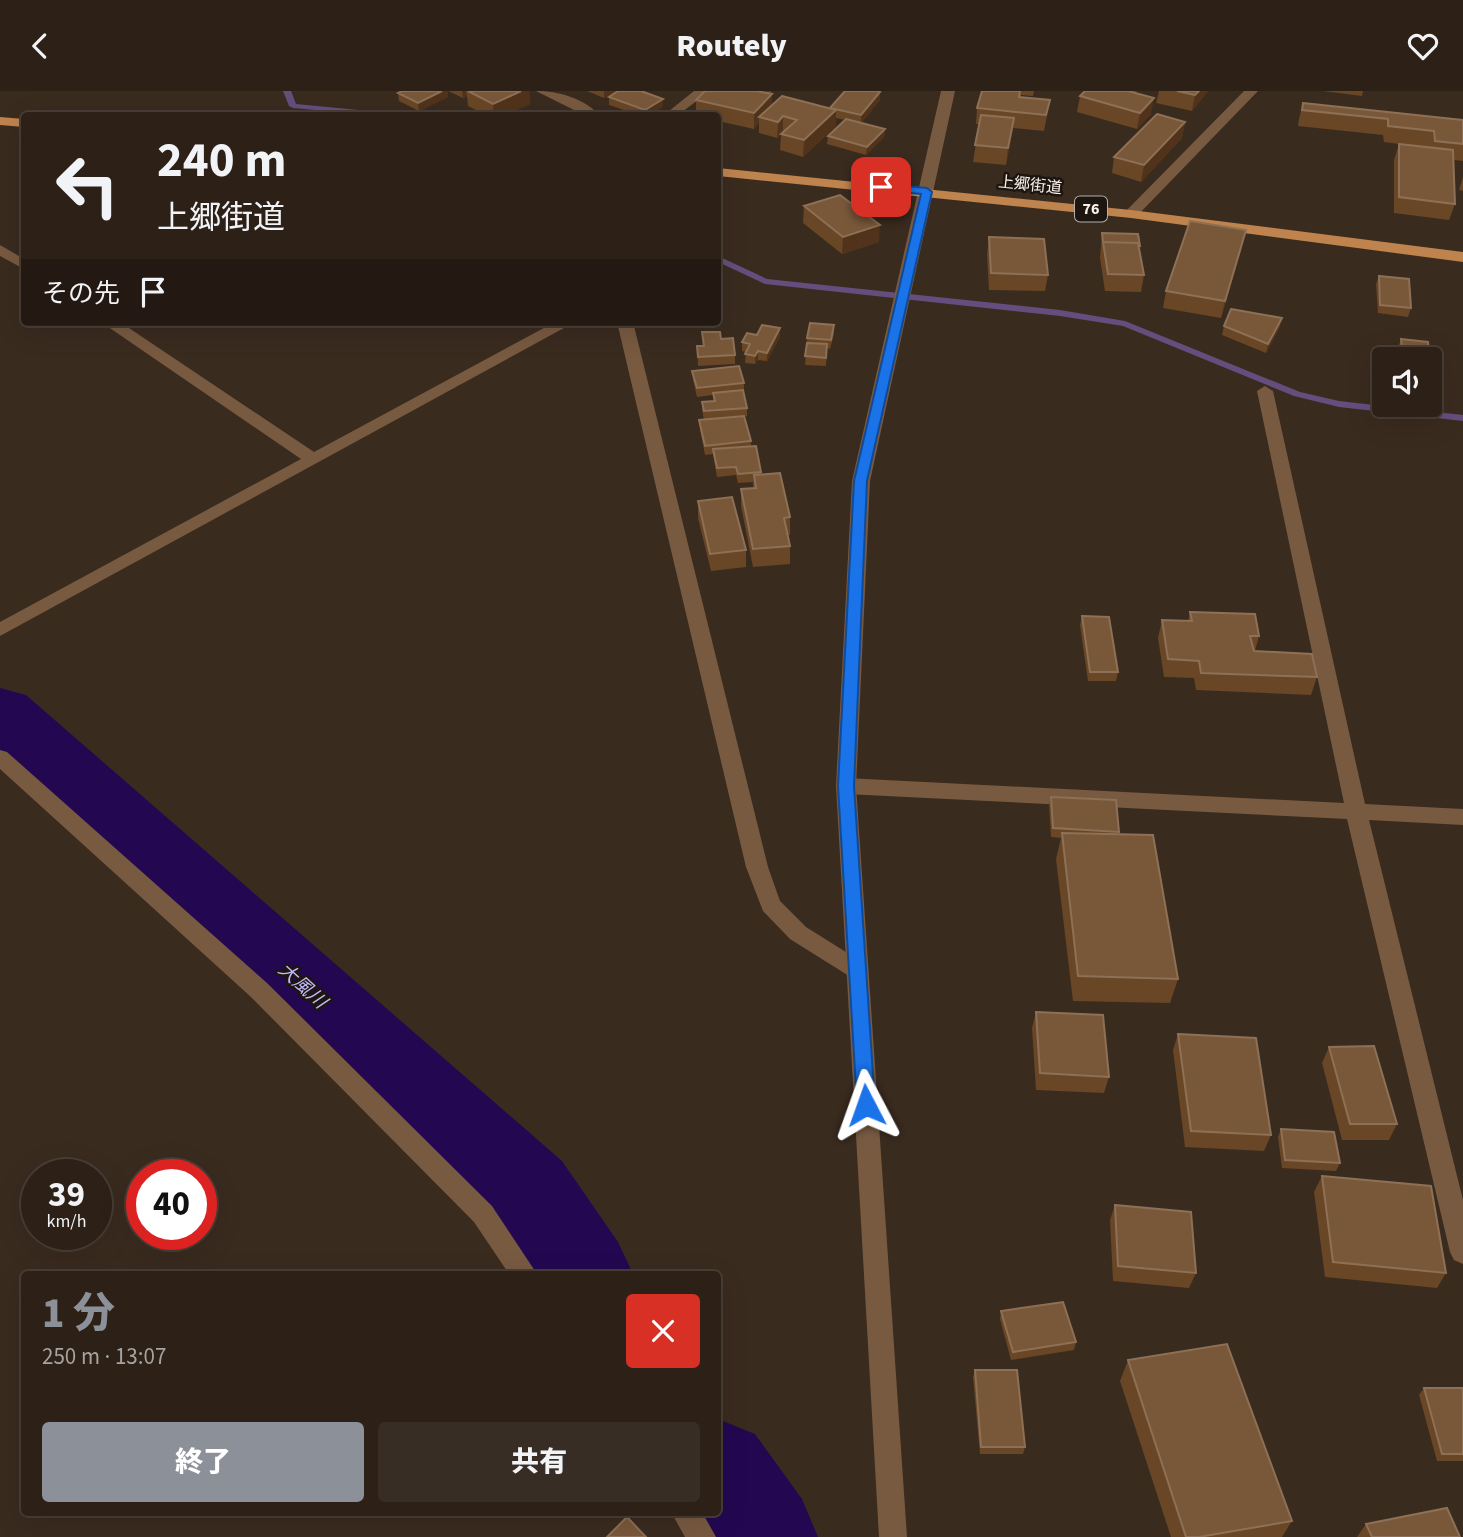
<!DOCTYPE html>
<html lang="ja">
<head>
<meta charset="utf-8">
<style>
	:root { --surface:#2c2017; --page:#382d24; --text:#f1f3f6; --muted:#a6a3a1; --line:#483e36; --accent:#8c9099 }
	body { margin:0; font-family:"Source Sans 3","Noto Sans JP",sans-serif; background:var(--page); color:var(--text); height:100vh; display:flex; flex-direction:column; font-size:26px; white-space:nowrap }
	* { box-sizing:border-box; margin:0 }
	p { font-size:23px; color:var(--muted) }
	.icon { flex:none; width:38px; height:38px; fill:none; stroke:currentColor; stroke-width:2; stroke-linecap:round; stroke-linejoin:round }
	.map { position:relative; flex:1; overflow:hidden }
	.side { position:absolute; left:21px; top:1180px; width:700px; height:245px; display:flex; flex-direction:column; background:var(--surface); border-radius:7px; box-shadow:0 7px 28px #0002,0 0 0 2px var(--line) }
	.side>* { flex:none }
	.guide { position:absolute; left:21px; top:21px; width:700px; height:214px; border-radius:7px; box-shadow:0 7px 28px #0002,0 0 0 2px var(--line); background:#2c2017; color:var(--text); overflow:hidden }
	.tools { position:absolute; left:1372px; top:256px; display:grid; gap:14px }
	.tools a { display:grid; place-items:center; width:70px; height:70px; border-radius:7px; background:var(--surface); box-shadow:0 7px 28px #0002,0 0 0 2px var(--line); font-size:35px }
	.speed { position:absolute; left:21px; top:1068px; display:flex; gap:14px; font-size:35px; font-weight:700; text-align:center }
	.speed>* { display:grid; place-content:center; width:91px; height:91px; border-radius:50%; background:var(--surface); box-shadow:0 7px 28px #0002,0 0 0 2px var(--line); line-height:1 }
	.speed small { font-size:18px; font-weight:400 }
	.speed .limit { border:10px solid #d22; background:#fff; color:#111 }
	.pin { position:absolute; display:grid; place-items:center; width:60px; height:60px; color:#fff; margin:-30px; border-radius:14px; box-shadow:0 4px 10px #0006 }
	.me { position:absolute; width:77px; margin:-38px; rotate:356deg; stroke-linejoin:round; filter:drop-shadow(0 0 5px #0008) }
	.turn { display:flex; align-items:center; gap:24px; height:147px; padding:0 21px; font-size:32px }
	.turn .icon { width:91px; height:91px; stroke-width:2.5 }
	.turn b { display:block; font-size:49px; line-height:60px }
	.then { display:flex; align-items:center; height:66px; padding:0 21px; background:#0003; gap:14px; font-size:26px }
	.round { display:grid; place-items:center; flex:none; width:74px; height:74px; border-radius:7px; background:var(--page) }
	.summary { display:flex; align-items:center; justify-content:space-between; height:119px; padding:0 21px }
	h1 { font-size:42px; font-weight:800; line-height:52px; color:var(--accent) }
	.action { display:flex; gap:14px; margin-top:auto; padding:14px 21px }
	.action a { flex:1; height:80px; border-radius:7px; background:var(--accent); color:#fff; font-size:28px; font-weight:800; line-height:80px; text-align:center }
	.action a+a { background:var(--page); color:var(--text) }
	header { display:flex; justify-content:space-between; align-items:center; height:91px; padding:0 21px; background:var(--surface); font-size:32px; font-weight:800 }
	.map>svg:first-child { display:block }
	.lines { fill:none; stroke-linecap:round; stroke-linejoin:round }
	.stream { fill:#644e7e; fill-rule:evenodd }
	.river { fill:#230851; fill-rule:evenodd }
	.minor { fill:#785a41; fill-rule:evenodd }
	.tertiary { fill:#785a41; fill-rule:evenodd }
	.primary { fill:#bf834e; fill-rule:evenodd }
	.wall { fill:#694625 }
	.shaded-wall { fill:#50331a }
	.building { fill:#79583a; stroke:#8d7055; stroke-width:2 }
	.route { fill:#1a73e8; stroke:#114b97; stroke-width:2 }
	.labels { text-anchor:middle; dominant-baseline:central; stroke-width:5; stroke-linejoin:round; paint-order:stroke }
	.far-street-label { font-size:16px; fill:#faf0e8; stroke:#1c1510 }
	.shield { fill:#1c1510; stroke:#b7aea7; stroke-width:2 }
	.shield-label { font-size:16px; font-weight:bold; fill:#faf0e8 }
	.water-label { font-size:19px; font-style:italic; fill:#c3b9f9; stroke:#1c1510 }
</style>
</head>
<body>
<header><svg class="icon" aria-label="back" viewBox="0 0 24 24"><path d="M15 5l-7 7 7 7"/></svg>Routely<svg class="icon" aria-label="heart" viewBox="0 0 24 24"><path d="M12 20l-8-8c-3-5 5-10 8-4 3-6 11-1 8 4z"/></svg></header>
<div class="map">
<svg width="1463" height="1446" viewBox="0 0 1463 1446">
	<rect width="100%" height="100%" fill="#3a2b1f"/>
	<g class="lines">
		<path class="stream" d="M283,0H291L296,13L390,22L394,24H370L293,17L289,15Z
			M718,165L767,188L1060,219L1125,230L1300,301L1339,310L1463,324V330L1339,316L1294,305L1123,235L1060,225L765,193L718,171Z"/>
		<path class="river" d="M0,597L26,604L562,1070L618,1151L633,1183H530L496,1128L0,666Z
			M718,1328L755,1343L802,1408L818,1446H700L684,1421H718Z"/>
		<path class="minor" d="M694,0H710L678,24H664Z
			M1244,0H1258L1136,126H1126L1124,123L1126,120Z
			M0,154L24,168V178L0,165Z
			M101,231H120L314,361L555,231H575L0,545V531L301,368Z
			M617,231H633L768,776L780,810L806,836L865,873L868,879L865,885L857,888L849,885L790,848L763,820L746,776Z
			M1265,295L1273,300L1365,713L1463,718V734L1369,729L1463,1109V1173L1454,1169L1450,1161L1347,728L846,703L839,700L836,695L839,690L846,687L1344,712L1257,300Z
			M0,659L7,661L267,892L492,1115L537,1183H509L474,1131L251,906L0,678Z
			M671,1421H702L716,1446H685Z"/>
		<path class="tertiary" d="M536,0C558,0 584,7 599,24H584Z
			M941,0H955L870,390L856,695L907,1446H879L836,695L852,390Z"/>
		<path class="primary" d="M0,26L24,28V36L0,34Z
			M718,77L1131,119L1463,161V171L1131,127L718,85Z"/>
	</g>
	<path class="wall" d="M402,0H529L530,13L504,24H486L468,15L467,5L463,7L448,0V6L419,20L399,10L398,2Z
		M587,0H641L663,8V16L649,24H639L609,14V6L613,3L604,7Z
		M772,0L769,3H772L771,15L830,17L880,1V9L861,32L885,38L884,46L866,64L827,53L828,45L845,29L836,27V35L803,66L780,59L781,43L777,47L759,42V32L754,38L718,30V24H696V9Z
		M982,0H1034L1033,5L1021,4V6L1050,9L1044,40L1013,37L1006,74L973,71L979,33H976L977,17Z
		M1085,0H1137L1135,2L1151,23L1137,38L1077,21L1080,5Z
		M1159,0H1208L1192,20L1156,12Z
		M1323,0H1363L1362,5Z
		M1303,12L1463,29V70L1454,69L1455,113L1449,129L1394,122V69L1399,53L1384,51L1383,44L1298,35L1299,28Z
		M1185,31L1182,47L1141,91L1112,82L1114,66Z
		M1463,86V100L1459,99Z
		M804,115L879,151L842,163L803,132Z
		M1102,142L1140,155L1139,158L1144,184L1141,201L1105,200L1100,167Z
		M989,146L1048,184L1045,200L989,199L987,163Z
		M1242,156L1221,227L1163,217L1166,200Z
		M1379,185L1411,217L1408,226L1378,222L1376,193Z
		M834,234V243L830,258L827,257L826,275L805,274L807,247Z
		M1224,235L1280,236L1266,262L1222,244Z
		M702,241L735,264V273L698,275L697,255H703Z
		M780,246L767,270L758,269L755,273L745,272L746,261L742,260V251Z
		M1401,248L1428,251L1435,296L1432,305L1430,304V268H1399L1398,257Z
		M692,280L744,292V301L747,317V325L744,326L751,350V355L761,383L790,426V444H788L790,455V473L753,476L741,415V398L753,397V391L738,392L736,384L717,386L713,363L705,364L700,338L699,329H704L702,319V311L713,310V304L697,306L693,289Z
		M698,410L746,459V476L711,480L698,427Z
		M1190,521L1259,545L1255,560L1317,586L1311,604L1196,599L1194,587L1164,586L1158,547L1162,529L1188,530Z
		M1082,525L1118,581L1116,590H1088L1080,534Z
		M1051,706L1119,741L1118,744L1178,888L1170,912L1073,910L1056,768L1061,747L1051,746L1049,714Z
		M1036,921L1109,986L1104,1002L1036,999L1032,937Z
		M1178,943L1271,1044L1264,1060L1185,1056L1173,959Z
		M1329,956L1397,1033L1389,1049H1342L1322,972Z
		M1281,1038L1340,1072L1336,1080L1282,1077L1278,1046Z
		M1322,1085L1446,1182L1437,1197L1325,1186L1314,1101Z
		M1115,1114L1196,1182L1189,1197L1113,1190L1110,1129Z
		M1001,1220L1076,1251L1074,1259L1011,1269L1000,1228Z
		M1128,1269L1292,1430L1282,1446H1171L1120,1290Z
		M975,1279L1025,1356L1023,1363H980L973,1286Z
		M1424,1297H1463V1370H1437L1419,1304Z
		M1366,1433L1460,1446H1357Z"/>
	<path class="shaded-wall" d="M442,0H448V6L419,20L418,12Z
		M462,0H466L467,5L463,7Z
		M521,0H529L530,13L504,24H494L493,13Z
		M604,0H619L604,7Z
		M1199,0H1208L1192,20L1195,4Z
		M880,1V9L861,33V24Z
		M772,3L771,19L759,26V32L754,38V22Z
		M1154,7L1151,23L1137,38L1140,22Z
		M663,8V16L649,24H645V19Z
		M836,19V35L803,66L804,49Z
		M783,25V41L777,47L778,31Z
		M1014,27L1012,43L1006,74L1008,57Z
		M1185,31L1182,47L1141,91L1144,74Z
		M885,38L884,46L866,64L867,56Z
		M880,134L879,151L842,163L843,146Z
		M1246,139L1242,156L1221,227L1225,210Z
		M1282,227L1280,236L1266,262L1268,253Z
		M780,237V246L767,270V262Z
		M758,260V269L755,273V265Z"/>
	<path class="building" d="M402,0H442L418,12L398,2Z
		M468,0H521L493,13Z
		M618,0H641L663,8L645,19L609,6Z
		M705,0H757L772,3L754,22L696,9Z
		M845,0H877L880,1L861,24L830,17Z
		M982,0H1020L1019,6L1050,9L1046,24L977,17Z
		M1085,0H1128L1154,7L1140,22L1080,5Z
		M1177,0H1199L1195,4Z
		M782,5L836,19L804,49L781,43L797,29L783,25L778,31L759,26Z
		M1303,12L1463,29V53L1435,50L1434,40L1388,35V28L1302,19Z
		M1157,23L1185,31L1144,74L1114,66Z
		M981,24L1014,27L1008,57L975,54Z
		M846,28L885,38L867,56L828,45Z
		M1399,53L1453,59L1455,113L1399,106Z
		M840,104L880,134L843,146L804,115Z
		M1190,130L1246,139L1225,210L1166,200Z
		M1102,142L1138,143L1140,155H1139L1138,152L1103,151Z
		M989,146L1044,148L1048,184L991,182Z
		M1103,151L1138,152L1144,184L1108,183Z
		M1379,185L1409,188L1411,217L1380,214Z
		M1231,218L1282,227L1268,253L1224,235Z
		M810,232L834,234L831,249L807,247Z
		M762,234L780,237L767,262L758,260L755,265L745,263L750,253L742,251L747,242L757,244Z
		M702,241H720L721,248L733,247L735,264L698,266L697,255H704Z
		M1401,248L1428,251L1435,296L1430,295V268H1403Z
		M807,252L827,253L826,267L805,265Z
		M739,275L744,292L697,297L692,280Z
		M743,299L747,317L704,320L702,311L715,310L713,302Z
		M744,325L751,350L705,355L699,329Z
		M756,355L761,381L738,383L736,376L717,377L713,358Z
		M780,382L790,426L784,427L790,455L753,458L741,398L756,397L754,384Z
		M732,406L746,459L710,463L698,410Z
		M1190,521L1255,523L1259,545H1250L1254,560L1312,563L1317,586L1201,582L1199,570L1168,568L1162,529L1192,530Z
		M1082,525L1109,526L1118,581H1090Z
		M1051,706L1116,709L1119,741L1053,737Z
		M1062,742L1153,744L1178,888L1078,885Z
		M1036,921L1103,924L1109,986L1040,982Z
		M1178,943L1256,947L1271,1044L1191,1040Z
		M1374,955L1397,1033H1350L1329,956Z
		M1281,1038L1334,1041L1340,1072L1285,1069Z
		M1322,1085L1431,1095L1446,1182L1333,1171Z
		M1115,1114L1191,1121L1196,1182L1118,1175Z
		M1063,1211L1076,1251L1013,1261L1001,1220Z
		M1227,1253L1292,1430L1199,1446H1186L1128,1269Z
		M975,1279H1017L1025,1356H981Z
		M1424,1297H1463V1363H1442Z
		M1447,1417L1460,1446H1372L1366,1433Z
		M627,1426L646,1446H607Z"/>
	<path class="route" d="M881,93L927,97L932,101L867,390L854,695L875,1014L872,1020L866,1022L859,1020L857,1014L838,695L854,390L921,103L877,99V94Z"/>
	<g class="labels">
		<g class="far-street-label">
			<text transform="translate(1030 94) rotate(6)">上郷街道</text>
		</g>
		<rect class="shield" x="1075" y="105.5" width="32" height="25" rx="5"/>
		<g class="shield-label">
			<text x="1091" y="118">76</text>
		</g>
		<g class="water-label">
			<text transform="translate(302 895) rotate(42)">大風川</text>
		</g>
	</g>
</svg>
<div class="tools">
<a><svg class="icon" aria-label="sound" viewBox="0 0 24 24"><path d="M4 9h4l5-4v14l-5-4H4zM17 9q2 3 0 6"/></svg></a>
</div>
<div class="speed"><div>39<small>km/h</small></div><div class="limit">40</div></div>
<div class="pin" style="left:881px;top:96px;background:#d93025"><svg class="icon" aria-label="arrive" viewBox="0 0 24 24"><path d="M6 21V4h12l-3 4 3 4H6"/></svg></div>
<svg class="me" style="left:866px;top:1014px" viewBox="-20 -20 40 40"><path d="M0-17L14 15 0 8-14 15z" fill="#1a73e8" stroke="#fff" stroke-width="4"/></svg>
<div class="guide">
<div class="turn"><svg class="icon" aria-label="left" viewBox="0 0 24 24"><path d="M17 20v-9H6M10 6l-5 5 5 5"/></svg><div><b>240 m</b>上郷街道</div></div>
<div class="then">その先<svg class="icon" aria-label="arrive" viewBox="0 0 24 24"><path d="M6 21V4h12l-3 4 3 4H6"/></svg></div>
</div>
<section class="side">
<div class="summary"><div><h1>1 分</h1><p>250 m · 13:07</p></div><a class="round" style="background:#d93025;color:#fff"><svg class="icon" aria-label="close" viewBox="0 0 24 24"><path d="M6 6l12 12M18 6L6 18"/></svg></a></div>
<div class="action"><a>終了</a><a>共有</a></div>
</section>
</div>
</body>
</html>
